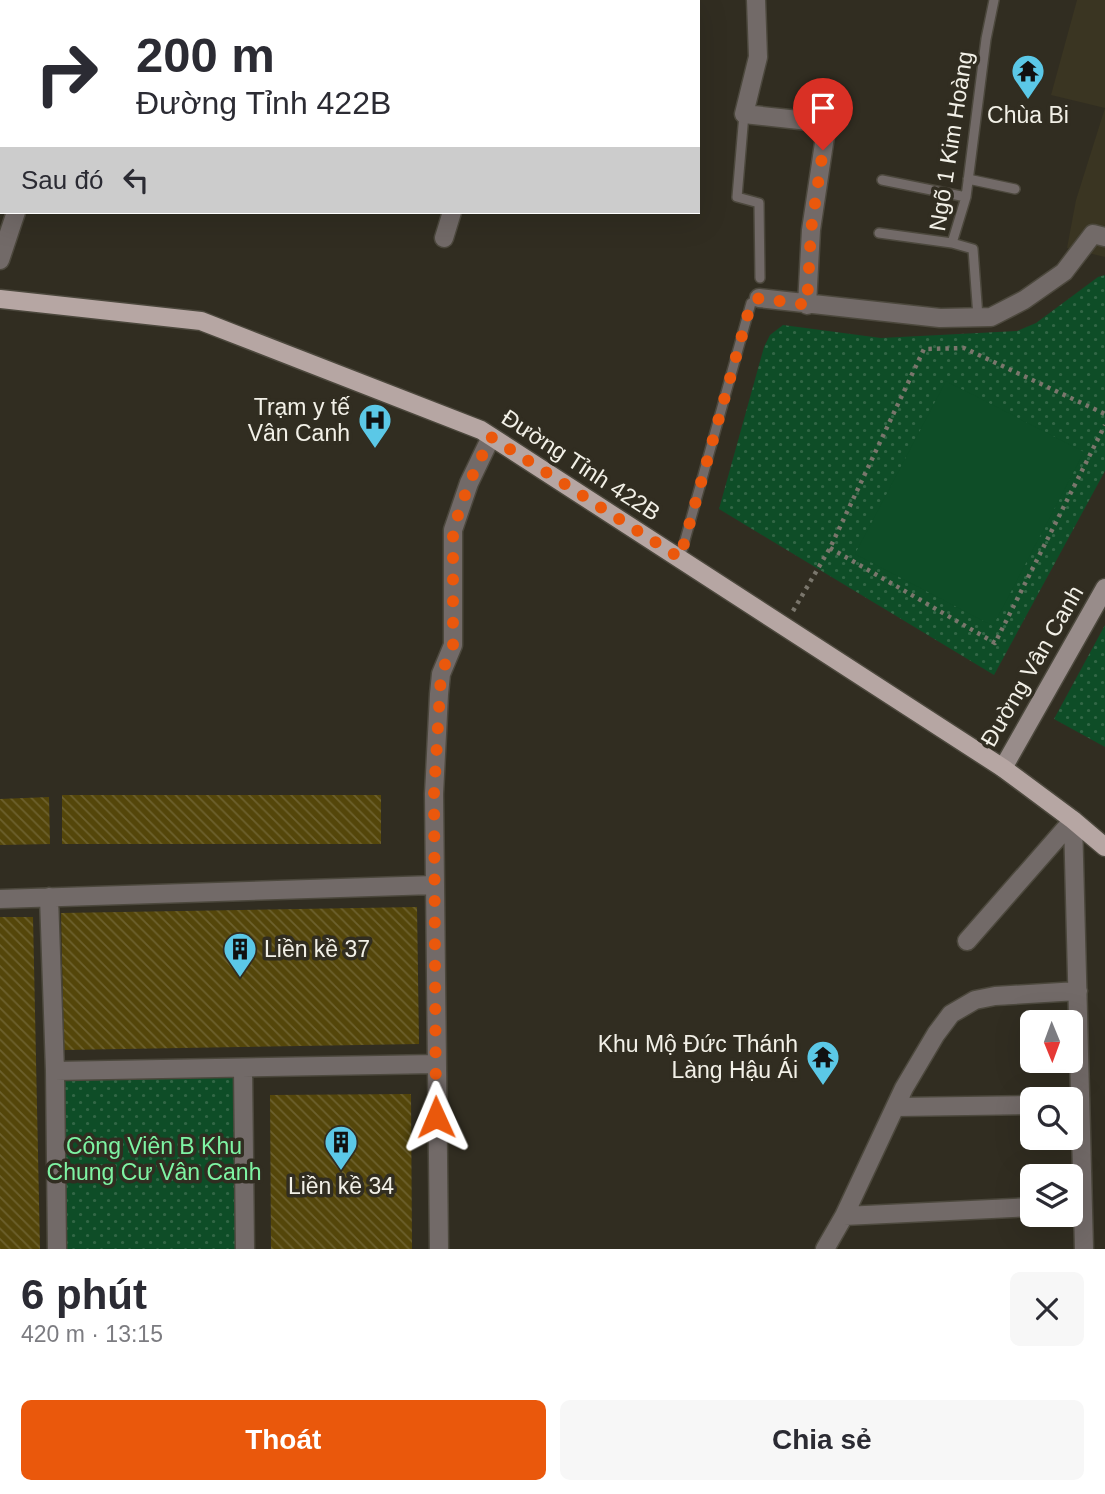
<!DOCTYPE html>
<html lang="vi">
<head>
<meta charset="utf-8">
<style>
	:root { --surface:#fff; --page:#f7f7f7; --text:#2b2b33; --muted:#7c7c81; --accent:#ea580c }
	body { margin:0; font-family:Helvetica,sans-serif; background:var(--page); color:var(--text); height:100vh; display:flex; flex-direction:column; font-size:26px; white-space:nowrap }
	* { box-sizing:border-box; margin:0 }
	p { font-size:23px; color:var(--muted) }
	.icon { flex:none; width:38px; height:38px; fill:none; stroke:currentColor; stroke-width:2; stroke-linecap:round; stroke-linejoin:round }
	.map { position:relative; height:1249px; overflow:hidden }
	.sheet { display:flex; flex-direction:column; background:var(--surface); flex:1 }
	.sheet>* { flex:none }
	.banner { position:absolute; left:0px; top:0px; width:700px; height:214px; box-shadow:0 7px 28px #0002; background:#fff; color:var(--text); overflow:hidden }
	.needle { width:46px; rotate:179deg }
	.tools { position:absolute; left:1020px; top:1010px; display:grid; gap:14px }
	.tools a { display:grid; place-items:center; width:63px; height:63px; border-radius:10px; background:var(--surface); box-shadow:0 7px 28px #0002; font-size:35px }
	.pin { position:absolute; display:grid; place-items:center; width:60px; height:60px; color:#fff; margin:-72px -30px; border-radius:50% 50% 50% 0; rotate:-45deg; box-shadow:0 0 7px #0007 }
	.pin .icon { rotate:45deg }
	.me { position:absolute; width:77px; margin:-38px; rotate:359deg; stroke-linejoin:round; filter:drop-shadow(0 0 5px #0008) }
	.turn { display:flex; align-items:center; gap:24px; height:147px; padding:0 21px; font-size:32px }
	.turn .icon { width:91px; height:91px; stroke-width:2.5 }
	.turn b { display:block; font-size:49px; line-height:60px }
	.then { display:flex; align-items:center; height:66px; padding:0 21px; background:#0003; gap:14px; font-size:26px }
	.round { display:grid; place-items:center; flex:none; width:74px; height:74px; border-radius:10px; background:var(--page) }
	.headline { display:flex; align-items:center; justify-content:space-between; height:119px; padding:0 21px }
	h1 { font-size:42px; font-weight:800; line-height:52px }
	.cta { display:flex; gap:14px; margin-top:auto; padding:14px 21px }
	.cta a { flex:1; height:80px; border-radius:10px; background:var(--accent); color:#fff; font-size:28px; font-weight:800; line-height:80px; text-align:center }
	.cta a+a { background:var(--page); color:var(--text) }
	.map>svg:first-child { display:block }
	.built { fill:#3a3522 }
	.park { fill:url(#park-dots) }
	.pitch { fill:#0e4d27 }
	.building { fill:url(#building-back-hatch) }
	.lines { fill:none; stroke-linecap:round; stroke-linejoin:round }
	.lane-casing { stroke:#4c483d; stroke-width:12 }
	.street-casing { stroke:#4c483d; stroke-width:21 }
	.secondary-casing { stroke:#4c483d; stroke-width:21 }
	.primary-casing { stroke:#4c483d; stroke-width:21 }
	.path { stroke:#7a766c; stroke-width:4.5; stroke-dasharray:3.5 5; stroke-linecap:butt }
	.lane { stroke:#726a68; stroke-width:9 }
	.street { stroke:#726a68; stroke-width:18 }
	.secondary { stroke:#988c8a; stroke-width:18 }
	.primary { stroke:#b6a6a3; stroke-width:18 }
	.route { stroke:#ea580c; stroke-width:12; stroke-dasharray:0 21.6 }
	.labels { text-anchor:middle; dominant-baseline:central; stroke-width:7; stroke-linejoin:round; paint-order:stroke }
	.poi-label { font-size:23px; fill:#f2f0e7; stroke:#312d21 }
	.street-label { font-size:23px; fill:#f2f0e7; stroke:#312d21 }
	.park-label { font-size:23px; fill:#7ef4a3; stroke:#312d21 }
</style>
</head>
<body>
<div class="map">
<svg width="1105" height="1249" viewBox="0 0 1105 1249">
	<defs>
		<pattern id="park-dots" width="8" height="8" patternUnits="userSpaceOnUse" patternTransform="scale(1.75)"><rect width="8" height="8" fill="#0e4d27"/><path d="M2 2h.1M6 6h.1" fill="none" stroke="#326746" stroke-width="1.8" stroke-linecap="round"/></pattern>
		<pattern id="building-back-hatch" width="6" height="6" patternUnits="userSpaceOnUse" patternTransform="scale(1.75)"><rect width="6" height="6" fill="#54460a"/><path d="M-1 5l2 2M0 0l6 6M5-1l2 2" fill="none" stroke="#6d612e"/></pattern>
	</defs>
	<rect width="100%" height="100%" fill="#312d21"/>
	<path class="built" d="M1077,0H1105V108L1051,95Z
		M1105,108V257L1067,248L1076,200Z"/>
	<path class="park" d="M1105,275V471L994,675L719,509L764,347L770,335L783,325L881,338L1017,331L1036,323L1098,277Z
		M1105,625V747L1054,719Z
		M243,1068L245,1249H57L55,1071Z"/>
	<path class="pitch" d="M946,381L1084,452L993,626L855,554Z"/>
	<path class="building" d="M62,795H381V844H62Z
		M49,797L50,844L0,845V799Z
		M417,907L419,1044L64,1050L61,913Z
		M0,917H33L40,1249H0Z
		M411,1094L412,1249H271L270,1095Z"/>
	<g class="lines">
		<defs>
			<path id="lane" d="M744,114L737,197L759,203L760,278
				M968,179L1015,189
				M882,180L966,197
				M879,233L952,243L973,249L978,317
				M952,243L966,197L986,39L994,0
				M680,558L751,303L759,298"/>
			<path id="street" d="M8,0L10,2
				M756,0L758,57L744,114L827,123L811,230L807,305
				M83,2L84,0
				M331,2V0
				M473,2V0
				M556,2V0
				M640,2V0
				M444,238L452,212
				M0,260L16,212
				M759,298L940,318L991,317L1024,300L1064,272L1093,234L1105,237
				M1073,820L1084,1249
				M49,897L55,1071L57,1249
				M0,899L434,885
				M967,941L1073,820
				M243,1068L245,1249
				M55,1071L435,1064
				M897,1107L1032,1105
				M844,1216L1032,1207
				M439,1249L434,794L439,694L441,674L453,645V530L469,483L491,437
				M825,1249L844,1216L904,1088L936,1034L951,1014L975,1000L995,996L1078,991"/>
			<path id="secondary" d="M1003,768L1105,588"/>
			<path id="primary" d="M0,299L201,321L481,430L1003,768L1073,820L1105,847"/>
		</defs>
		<use href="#lane" class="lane-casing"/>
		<use href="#street" class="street-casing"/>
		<use href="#secondary" class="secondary-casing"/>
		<use href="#primary" class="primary-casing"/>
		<path class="path" d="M830,548L995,643L1105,425
			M793,611L830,548L924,349L964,348L1105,414"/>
		<use href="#lane" class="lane"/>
		<use href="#street" class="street"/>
		<use href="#secondary" class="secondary"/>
		<use href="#primary" class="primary"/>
	</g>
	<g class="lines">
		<path class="route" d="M436,1117L434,794L441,674L453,645V530L469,483L491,437L680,558L751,303L759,298L807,305L811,230L823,150"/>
	</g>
	<defs>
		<symbol id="temple-pin" viewBox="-11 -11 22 30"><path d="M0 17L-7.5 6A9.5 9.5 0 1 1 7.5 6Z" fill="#5bc8e7" stroke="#312d21"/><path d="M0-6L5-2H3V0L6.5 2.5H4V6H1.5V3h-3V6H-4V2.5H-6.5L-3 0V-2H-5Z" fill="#111"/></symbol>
		<symbol id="hospital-pin" viewBox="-11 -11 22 30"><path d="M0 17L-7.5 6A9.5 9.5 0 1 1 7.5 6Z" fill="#5bc8e7" stroke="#312d21"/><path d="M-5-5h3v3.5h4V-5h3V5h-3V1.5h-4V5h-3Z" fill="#111"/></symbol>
		<symbol id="building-pin" viewBox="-11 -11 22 30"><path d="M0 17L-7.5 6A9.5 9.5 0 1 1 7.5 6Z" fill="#5bc8e7" stroke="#312d21"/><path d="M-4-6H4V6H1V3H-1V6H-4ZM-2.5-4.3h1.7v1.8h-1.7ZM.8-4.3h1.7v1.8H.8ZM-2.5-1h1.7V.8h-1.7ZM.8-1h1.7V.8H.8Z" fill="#111"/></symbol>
	</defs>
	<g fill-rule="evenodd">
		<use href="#temple-pin" x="1009" y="52" width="38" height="52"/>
		<use href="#hospital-pin" x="356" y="401" width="38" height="52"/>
		<use href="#building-pin" x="221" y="930" width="38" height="52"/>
		<use href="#temple-pin" x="804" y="1038" width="38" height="52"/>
		<use href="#building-pin" x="322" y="1123" width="38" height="52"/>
	</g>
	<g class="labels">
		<g class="poi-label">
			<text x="1028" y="115">Chùa Bi</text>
			<text x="350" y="407" text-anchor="end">Trạm y tế<tspan x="350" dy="26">Vân Canh</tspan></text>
			<text x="264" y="949" text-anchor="start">Liền kề 37</text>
			<text x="798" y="1044" text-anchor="end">Khu Mộ Đức Thánh<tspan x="798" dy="26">Làng Hậu Ái</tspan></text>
			<text x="341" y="1186">Liền kề 34</text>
		</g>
		<g class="street-label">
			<text transform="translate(951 141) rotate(-81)">Ngõ 1 Kim Hoàng</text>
			<text transform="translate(581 465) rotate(33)">Đường Tỉnh 422B</text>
			<text transform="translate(1032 666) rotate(-60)">Đường Vân Canh</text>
		</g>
		<g class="park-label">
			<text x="154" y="1146">Công Viên B Khu<tspan x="154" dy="26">Chung Cư Vân Canh</tspan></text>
		</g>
	</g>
</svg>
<div class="tools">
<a><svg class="needle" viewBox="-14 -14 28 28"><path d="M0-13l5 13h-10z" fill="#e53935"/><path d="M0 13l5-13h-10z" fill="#7c7c81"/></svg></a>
<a><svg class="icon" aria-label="search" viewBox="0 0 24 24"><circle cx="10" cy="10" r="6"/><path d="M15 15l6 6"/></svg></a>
<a><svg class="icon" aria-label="layers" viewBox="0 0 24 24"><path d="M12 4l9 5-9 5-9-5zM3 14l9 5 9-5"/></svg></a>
</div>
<div class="pin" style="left:823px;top:150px;background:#d93025"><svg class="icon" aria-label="arrive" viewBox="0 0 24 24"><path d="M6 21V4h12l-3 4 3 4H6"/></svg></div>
<svg class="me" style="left:436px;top:1117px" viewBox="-20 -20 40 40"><path d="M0-17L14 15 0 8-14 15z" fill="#ea580c" stroke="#fff" stroke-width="4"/></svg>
<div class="banner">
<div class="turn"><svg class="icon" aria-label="right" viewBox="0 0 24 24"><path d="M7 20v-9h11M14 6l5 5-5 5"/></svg><div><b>200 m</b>Đường Tỉnh 422B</div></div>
<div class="then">Sau đó<svg class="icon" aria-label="left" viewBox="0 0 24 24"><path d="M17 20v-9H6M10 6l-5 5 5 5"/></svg></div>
</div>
</div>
<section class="sheet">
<div class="headline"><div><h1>6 phút</h1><p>420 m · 13:15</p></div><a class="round"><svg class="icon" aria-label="close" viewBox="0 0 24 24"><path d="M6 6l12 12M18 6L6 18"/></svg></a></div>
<div class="cta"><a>Thoát</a><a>Chia sẻ</a></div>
</section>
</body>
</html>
